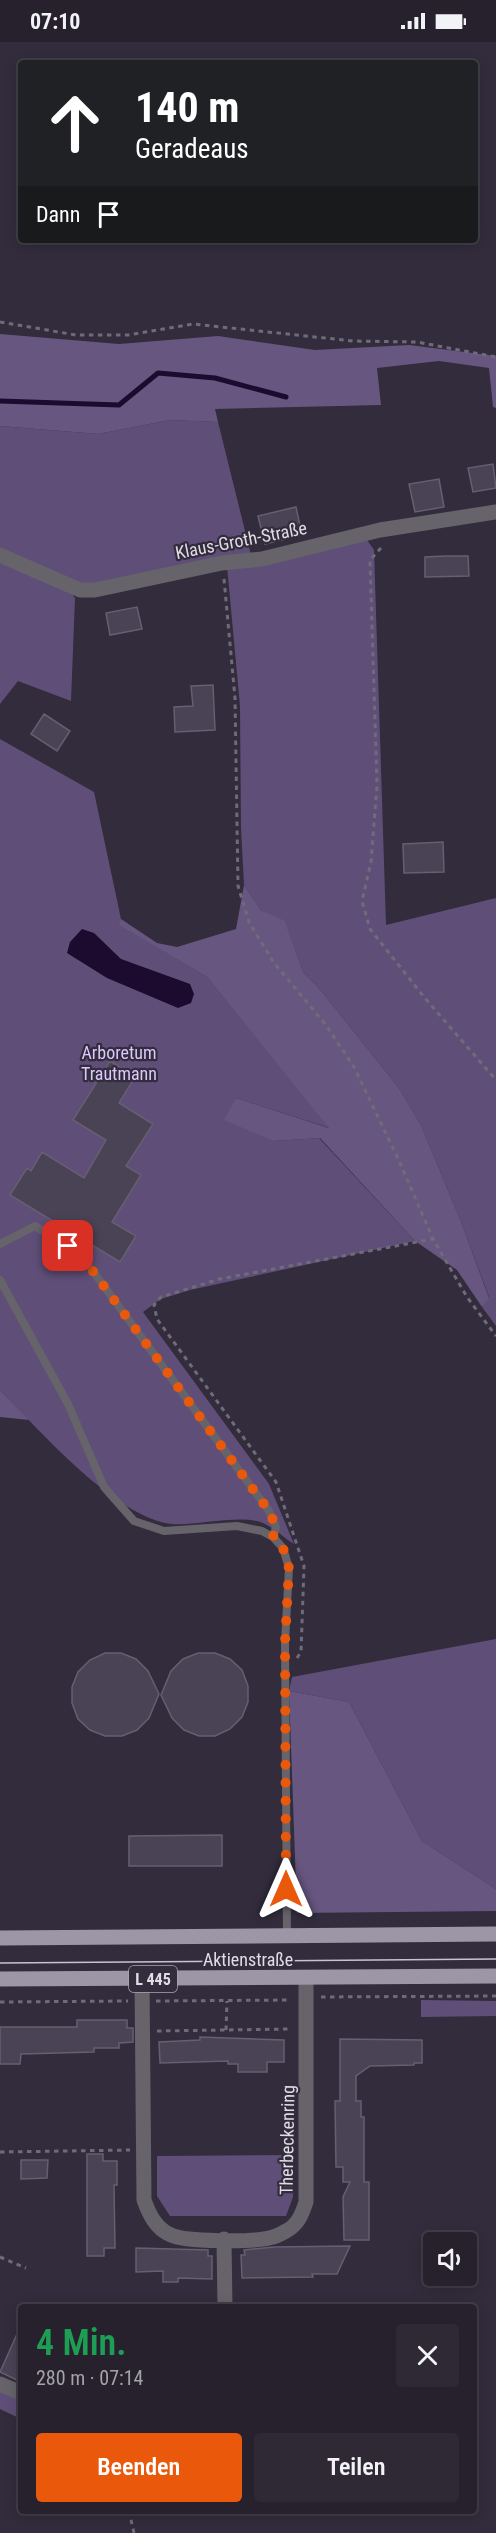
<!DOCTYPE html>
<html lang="de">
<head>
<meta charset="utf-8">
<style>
	:root { --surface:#26212d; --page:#2e2935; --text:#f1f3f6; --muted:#a4a3aa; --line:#423e49; --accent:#ea580c }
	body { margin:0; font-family:"Roboto Condensed",sans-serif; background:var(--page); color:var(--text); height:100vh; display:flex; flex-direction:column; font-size:22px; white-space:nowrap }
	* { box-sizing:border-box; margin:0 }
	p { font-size:20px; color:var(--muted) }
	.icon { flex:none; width:33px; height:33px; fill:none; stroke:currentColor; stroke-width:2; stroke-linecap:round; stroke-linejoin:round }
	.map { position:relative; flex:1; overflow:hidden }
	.side { position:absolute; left:18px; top:2262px; width:459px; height:210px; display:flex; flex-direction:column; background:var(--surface); border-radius:6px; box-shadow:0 3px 15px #0003,0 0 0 2px var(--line) }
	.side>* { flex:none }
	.guide { position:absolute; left:18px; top:18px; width:460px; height:183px; border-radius:6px; box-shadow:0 3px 15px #0003,0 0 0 2px var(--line); background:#202124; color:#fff; overflow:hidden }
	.controls { position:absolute; left:423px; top:2190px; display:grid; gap:12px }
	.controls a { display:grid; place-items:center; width:54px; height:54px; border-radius:6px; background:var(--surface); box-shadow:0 3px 15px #0003,0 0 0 2px var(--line); font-size:30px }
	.pin { position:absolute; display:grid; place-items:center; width:51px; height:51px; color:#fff; margin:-26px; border-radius:12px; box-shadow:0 3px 9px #0006 }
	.me { position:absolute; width:66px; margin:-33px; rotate:0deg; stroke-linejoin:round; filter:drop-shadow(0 0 4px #0008) }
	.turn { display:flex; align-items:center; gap:21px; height:126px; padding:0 18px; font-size:27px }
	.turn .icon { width:78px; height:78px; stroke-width:2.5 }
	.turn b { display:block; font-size:42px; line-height:51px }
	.then { display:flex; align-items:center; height:57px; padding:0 18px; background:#0003; gap:12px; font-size:22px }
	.round { display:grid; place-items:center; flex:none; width:63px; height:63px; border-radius:6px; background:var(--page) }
	.summary { display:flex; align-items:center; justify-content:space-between; height:102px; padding:0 18px }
	h1 { font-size:36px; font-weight:600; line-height:45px; color:#1e9e55 }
	.cta { display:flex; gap:12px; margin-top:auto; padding:12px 18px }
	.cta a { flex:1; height:69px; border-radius:6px; background:var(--accent); color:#fff; font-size:24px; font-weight:600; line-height:69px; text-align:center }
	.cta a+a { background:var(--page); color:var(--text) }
	.status { display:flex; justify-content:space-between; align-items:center; height:42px; padding:0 30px; background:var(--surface); direction:ltr }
	.status svg { height:16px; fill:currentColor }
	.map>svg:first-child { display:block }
	.green { fill:#5f4f78 }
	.forest { fill:#675680 }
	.water { fill:#1c0a2f }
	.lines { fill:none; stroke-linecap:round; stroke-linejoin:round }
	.stream { stroke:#1c0a2f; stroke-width:5 }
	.building { fill:#4a4355; stroke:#655f71; stroke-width:1.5 }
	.path { stroke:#706b79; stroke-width:3; stroke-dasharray:4.5 4.5; stroke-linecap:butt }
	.service { stroke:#66636b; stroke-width:8 }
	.minor { stroke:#66636b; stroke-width:15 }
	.primary { stroke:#9c96a7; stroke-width:15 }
	.tram { stroke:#c8c4cf; stroke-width:1.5 }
	.route { stroke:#ea580c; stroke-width:10; stroke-dasharray:0 18 }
	.labels { text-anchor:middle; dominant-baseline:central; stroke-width:4.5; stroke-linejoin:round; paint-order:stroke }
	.shield { fill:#322c3c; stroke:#aca7b3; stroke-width:1.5 }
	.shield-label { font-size:16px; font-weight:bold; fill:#e0dce6 }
	.street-label { font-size:18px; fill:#e0dce6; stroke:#322c3c }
	.park-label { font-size:18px; fill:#dcc7ff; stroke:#322c3c }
</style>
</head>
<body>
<div class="status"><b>07:10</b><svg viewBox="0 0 49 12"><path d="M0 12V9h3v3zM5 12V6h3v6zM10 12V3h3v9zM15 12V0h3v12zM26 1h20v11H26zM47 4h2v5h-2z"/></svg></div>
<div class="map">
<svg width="496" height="2491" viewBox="0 0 496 2491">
	<rect width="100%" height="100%" fill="#322c3c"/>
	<path class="green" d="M170,378L218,380L251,513L100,542L75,541L0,509V384L98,392Z
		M367,498L374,508L386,883L496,856V1284L482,1265L489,1255L462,1182L421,1083L399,1046L319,946L303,930L285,880L261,868L244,843L241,786L240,664L227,524Z
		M0,518L70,549L75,556L71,659L18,639L0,662Z
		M0,697L94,750L121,877L120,883L207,935L330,1086L236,1056L274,1099L319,1096L415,1199L190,1248L161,1257L143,1270L269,1442L294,1502C284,1496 274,1486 263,1481C241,1472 196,1484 172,1482C116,1476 39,1388 0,1348Z
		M496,1597V1847L422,1799L349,1660L289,1649L292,1635Z
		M421,1958L496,1959V1974L421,1975Z
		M293,2113V2155L286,2174H170L157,2154V2114Z
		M0,2349L21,2358V2377L0,2367Z"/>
	<path class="forest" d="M0,292L119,302L218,294L315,308L409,303L496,314V366L493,365L489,326L439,319L377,326L381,363L215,367L218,380L170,378L98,392L0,384Z
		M244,843L261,868L285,879L303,930L319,946L399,1046L421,1083L462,1182L489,1256L482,1265L457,1228L415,1199L320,1096L274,1099L224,1078L236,1056L329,1086L207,935L119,883L121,877L157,901L177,905L236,887Z
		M0,1348L29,1378L0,1375Z
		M289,1649L349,1660L422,1799L496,1847V1869L297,1871Z"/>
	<path class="water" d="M82,887L94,891L121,917L190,942L194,952L191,961L178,966L107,936L67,911L70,900Z"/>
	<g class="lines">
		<path class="stream" d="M0,359L119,363L158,331L215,336L286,355"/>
	</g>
	<path class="building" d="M493,422L496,446L473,450L468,426Z
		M439,437L444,465L415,470L409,442Z
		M296,465L302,493L265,502L258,474Z
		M446,514H468L469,534L425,535V515Z
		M137,565L142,587L110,593L106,571Z
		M213,643L215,688L175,690L174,665L193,664L191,644Z
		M44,672L70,689L57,709L31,692Z
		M443,800L444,830L404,831L403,802Z
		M110,1019L135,1035L119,1061L153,1082L126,1124L141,1133L112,1180L136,1194L120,1220L10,1153L27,1126L31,1129L42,1110L84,1136L106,1098L73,1078Z
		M105,1611H121L136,1617L148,1629L159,1652L149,1676L137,1688L122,1694H105L90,1688L78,1677L72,1661V1645L78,1630L90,1618Z
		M198,1611H215L230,1617L242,1628L248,1644V1660L242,1675L230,1687L215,1694H199L184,1688L172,1676L161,1653L171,1629L183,1617Z
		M222,1793V1824H129V1794Z
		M77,1978H127V1986H133V2000L119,2001V2006H94V2010L21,2012L20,2022H0V1985H77Z
		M200,1995L284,1998V2020H267V2030H238V2022H228V2019L160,2021L159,2000L200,1998Z
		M340,1997L422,1998V2021H414V2023L370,2024L356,2034V2059H361V2075H364V2140H369V2198H344L343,2155L350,2140H343V2125H336L335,2059H340Z
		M87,2112H103V2119H117V2143H114L115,2206H104V2214H87Z
		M21,2118H48L47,2136L21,2137Z
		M350,2204L337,2232H312L313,2235L242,2236L241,2213H245L244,2208L274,2205Z
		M136,2206L208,2208V2214H212V2237L178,2236V2240H163V2229L136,2230Z
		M21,2283V2340L0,2330Z"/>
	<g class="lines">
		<path class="path" d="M0,280L76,293H128L193,282L353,299L417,300L496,315
			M381,506L370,518L377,744L371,820L362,859L370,887L424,955L496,1038
			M224,537L235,656L238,844L249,880L274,921L326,983L354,1025L401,1123L433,1197L467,1255L496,1294
			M297,1616L301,1610L304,1524L276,1440L157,1277L154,1263L161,1255L220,1237L433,1197
			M321,1955L496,1954
			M156,1959L290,1958
			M0,1960L128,1959
			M226,1988L227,1959
			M157,1989L291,1987
			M0,2110L130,2108
			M0,2215L26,2226
			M129,2469L134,2491"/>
		<path class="service" d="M0,1202L35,1184L81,1213L269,1469L276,1485L273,1495
			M0,1238L68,1362L104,1445L134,1479L164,1489L237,1484L262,1489L273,1495L283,1506L289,1526L285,1600L287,1894"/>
		<path class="minor" d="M0,513L80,548H95L222,521L262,517L380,488L496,470
			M142,1937L144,2158C149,2172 156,2187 171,2193C185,2200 253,2200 269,2196C274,2195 281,2192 286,2189C298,2183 302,2172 306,2160V1936
			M224,2197L225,2265
			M0,2342L21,2351"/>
		<path class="primary" d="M0,1896L496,1892
			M0,1937L496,1934"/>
		<path class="tram" d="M0,1921L496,1917"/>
	</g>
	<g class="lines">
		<path class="route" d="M68,1204L81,1213L269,1469L276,1485L273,1495L283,1506L289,1526L285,1600L286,1847"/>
	</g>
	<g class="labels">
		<rect class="shield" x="129" y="1924" width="48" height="26" rx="4.5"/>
		<g class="shield-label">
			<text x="153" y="1937">L 445</text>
		</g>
		<g class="street-label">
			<text transform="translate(241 498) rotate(-11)">Klaus-Groth-Straße</text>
			<text x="248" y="1917">Aktienstraße</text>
			<text transform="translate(287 2098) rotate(-89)">Therbeckenring</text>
		</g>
		<g class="park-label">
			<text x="119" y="1010">Arboretum<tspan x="119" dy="21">Trautmann</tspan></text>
		</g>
	</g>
</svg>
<div class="controls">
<a><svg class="icon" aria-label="sound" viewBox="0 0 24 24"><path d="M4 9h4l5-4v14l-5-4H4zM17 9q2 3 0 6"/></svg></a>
</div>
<div class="pin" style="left:68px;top:1204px;background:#d93025"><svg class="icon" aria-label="arrive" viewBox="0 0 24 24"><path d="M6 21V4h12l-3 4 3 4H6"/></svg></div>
<svg class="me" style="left:286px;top:1847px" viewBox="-20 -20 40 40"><path d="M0-17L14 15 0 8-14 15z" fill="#ea580c" stroke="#fff" stroke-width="4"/></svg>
<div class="guide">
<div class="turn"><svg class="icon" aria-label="ahead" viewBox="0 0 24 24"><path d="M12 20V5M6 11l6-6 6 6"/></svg><div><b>140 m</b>Geradeaus</div></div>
<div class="then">Dann<svg class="icon" aria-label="arrive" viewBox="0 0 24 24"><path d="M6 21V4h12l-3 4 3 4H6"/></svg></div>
</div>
<section class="side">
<div class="summary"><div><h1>4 Min.</h1><p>280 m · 07:14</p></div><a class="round"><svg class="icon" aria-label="close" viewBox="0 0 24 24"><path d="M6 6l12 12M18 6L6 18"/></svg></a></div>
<div class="cta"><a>Beenden</a><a>Teilen</a></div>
</section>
</div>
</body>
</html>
